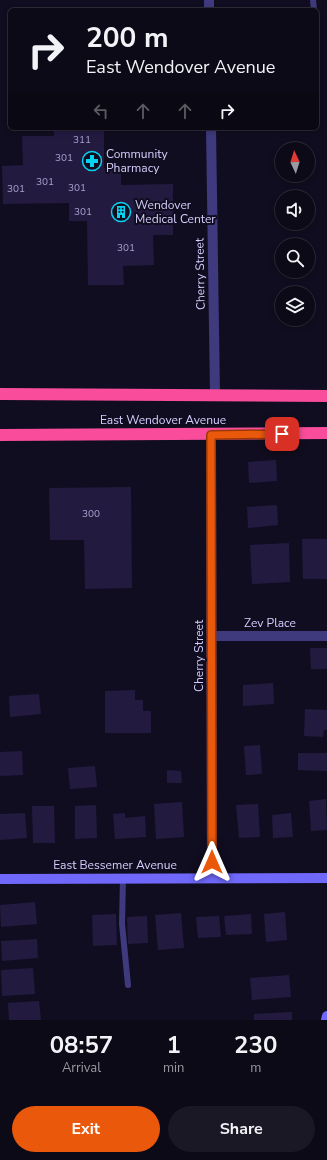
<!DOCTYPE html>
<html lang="en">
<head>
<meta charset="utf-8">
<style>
	:root { --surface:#0d0a18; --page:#1b1825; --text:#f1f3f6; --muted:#9a9aa2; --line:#2d2b37; --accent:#ea580c }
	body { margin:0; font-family:"Nunito Sans",sans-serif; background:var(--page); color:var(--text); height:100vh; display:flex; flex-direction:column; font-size:15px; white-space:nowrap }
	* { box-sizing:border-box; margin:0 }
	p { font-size:13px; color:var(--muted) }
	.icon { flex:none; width:22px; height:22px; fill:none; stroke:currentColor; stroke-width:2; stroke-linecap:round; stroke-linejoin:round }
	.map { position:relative; height:1020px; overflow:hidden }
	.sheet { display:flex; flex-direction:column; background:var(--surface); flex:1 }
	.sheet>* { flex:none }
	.guide { position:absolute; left:8px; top:8px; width:311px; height:122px; border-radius:6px; box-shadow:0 2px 6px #0003,0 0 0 1px var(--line); background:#0d0a18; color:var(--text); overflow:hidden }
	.needle { width:26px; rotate:356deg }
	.fabs { position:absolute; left:275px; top:142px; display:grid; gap:8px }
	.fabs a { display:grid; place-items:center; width:40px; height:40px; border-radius:50%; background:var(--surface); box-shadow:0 2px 6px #0003,0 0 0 1px var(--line); font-size:20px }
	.pin { position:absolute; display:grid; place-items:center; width:34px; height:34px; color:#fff; margin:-17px; border-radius:8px; box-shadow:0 2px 6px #0006 }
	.me { position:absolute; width:44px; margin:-22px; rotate:0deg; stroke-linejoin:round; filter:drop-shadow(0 0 3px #0008) }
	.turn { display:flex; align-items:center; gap:14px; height:84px; padding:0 12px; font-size:18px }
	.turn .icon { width:52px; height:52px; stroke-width:2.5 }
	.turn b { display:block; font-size:28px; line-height:34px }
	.lanes { display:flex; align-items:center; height:38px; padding:0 12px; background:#0003; justify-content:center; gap:20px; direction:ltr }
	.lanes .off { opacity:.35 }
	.eta { display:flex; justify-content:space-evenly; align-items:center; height:68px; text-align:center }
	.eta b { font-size:24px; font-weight:700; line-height:28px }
	.primary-button { display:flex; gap:8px; margin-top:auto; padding:8px 12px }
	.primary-button a { flex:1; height:46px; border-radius:24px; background:var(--accent); color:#fff; font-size:16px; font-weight:700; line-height:46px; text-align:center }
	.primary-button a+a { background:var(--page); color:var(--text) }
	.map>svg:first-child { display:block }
	.building { fill:#231a40 }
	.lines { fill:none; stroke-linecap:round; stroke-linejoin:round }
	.lane { stroke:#3e3a7d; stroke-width:6 }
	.street { stroke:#3e3a7d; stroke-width:10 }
	.secondary { stroke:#6f68fa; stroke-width:10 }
	.highway { stroke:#f94d9b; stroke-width:12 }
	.route-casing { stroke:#983908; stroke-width:10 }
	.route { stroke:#ea580c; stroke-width:7 }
	.labels { text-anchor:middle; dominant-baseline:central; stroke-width:4; stroke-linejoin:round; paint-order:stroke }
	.number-label { font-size:10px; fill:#a8a1ce }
	.poi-label { font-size:12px; fill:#d4cefd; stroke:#110d20; text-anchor:start }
	.street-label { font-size:12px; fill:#d4cefd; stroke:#110d20 }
</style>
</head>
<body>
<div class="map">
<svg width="327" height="1020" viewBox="0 0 327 1020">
	<rect width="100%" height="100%" fill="#110d20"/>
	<path class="building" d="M54,128H104V168L121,167V185L173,184V235H153L154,265L123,266L124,285H88L87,221H69V203L3,204L2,166L23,165L22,136H54Z
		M276,460L277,481L249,483L248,462Z
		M131,487L132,588L85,589L84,540H50L49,488Z
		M277,505L278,525L248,528L247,507Z
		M302,539H327V579H303Z
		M289,543L290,582L252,584L250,545Z
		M310,648H327V669H311Z
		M273,683L274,704L243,706V685Z
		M135,690V700H143V711H151V733H105V691Z
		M39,694L41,714L10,717L9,696Z
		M305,709L327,710V730H324L323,737L304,736Z
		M260,745L262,774L246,775L244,746Z
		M22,751L23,775L0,776V752Z
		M298,753H327V771L298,770Z
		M95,766L97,787L70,789L68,768Z
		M167,770L181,771L182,783H167Z
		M326,799L327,830L311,831L309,801Z
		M182,802L184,837L156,839L154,804Z
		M258,804L260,837L239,838L236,805Z
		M96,805L97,838L75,839V806Z
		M32,806H54L55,843H33Z
		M25,813L27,838L0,840V814Z
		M125,813V818L145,816L146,837L115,839L113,814Z
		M291,813L293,837L273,838L272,815Z
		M35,902L37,924L1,927L0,905Z
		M285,912L287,940L266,942L264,914Z
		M181,913L184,948L158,950L155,915Z
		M116,914L117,945L93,946L92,915Z
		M251,914L252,934L226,935L224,916Z
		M147,916L148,943L128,944L127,917Z
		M219,916L221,937L198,938L196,917Z
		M37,939L38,958L2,961L1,941Z
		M33,968L35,994L2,996L1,970Z
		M289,975L291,997L252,1000L250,978Z
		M39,1001L41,1020H9L8,1003Z
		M292,1012V1020H254V1014Z"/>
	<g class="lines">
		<path class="lane" d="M313,0L314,10
			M123,878L122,924L128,985"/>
		<path class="street" d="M209,0V10
			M211,128L215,395
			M211,435L212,878
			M213,636H327"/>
		<path class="secondary" d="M0,879L327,878
			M326,1020L327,1016"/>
		<path class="highway" d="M0,394L327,396
			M0,435L327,433"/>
	</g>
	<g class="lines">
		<defs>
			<path id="route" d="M212,862L211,435L282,434"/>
		</defs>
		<use href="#route" class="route-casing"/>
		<use href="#route" class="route"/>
	</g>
	<defs>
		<symbol id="pharmacy-ring" viewBox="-11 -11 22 22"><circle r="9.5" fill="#110d20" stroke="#07d2f0" stroke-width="1.5"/><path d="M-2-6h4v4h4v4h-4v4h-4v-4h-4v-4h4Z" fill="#07d2f0"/></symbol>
		<symbol id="building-ring" viewBox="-11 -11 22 22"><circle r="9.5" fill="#110d20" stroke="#07d2f0" stroke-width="1.5"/><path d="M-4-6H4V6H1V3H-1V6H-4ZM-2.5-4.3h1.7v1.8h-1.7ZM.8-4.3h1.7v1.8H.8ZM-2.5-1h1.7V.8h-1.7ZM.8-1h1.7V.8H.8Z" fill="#07d2f0"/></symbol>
	</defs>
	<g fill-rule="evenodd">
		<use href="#pharmacy-ring" x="81" y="150" width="22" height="22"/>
		<use href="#building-ring" x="110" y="201" width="22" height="22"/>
	</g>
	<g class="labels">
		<g class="number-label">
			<text x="82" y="140">311</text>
			<text x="64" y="158">301</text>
			<text x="45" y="182">301</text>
			<text x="77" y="188">301</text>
			<text x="16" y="189">301</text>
			<text x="83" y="212">301</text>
			<text x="126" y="248">301</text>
			<text x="91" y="514">300</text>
		</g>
		<g class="poi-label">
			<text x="106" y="154">Community<tspan x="106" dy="14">Pharmacy</tspan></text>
			<text x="135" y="205">Wendover<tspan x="135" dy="14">Medical Center</tspan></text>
		</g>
		<g class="street-label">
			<text transform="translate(200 274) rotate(-91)">Cherry Street</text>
			<text x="163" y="420">East Wendover Avenue</text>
			<text x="270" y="623">Zev Place</text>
			<text transform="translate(199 656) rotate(-90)">Cherry Street</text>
			<text x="115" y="865">East Bessemer Avenue</text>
		</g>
	</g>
</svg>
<div class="fabs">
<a><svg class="needle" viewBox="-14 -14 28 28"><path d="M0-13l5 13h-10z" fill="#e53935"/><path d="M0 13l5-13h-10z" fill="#9a9aa2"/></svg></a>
<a><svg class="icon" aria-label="sound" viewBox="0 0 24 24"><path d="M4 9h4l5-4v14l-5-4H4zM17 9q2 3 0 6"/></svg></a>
<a><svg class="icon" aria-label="search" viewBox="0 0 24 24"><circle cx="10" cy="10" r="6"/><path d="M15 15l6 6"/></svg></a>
<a><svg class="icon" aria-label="layers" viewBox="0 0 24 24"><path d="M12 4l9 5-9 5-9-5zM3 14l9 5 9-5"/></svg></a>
</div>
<div class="pin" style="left:282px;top:434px;background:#d93025"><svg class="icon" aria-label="arrive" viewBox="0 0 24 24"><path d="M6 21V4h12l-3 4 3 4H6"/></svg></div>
<svg class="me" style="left:212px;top:862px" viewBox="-20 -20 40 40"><path d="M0-17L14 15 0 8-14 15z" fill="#ea580c" stroke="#fff" stroke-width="4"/></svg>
<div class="guide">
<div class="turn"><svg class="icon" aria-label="right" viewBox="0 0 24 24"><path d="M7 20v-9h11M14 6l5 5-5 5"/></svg><div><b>200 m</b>East Wendover Avenue</div></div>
<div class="lanes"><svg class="icon off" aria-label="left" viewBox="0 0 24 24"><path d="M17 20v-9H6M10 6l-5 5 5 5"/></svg><svg class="icon off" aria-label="ahead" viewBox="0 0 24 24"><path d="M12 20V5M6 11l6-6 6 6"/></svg><svg class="icon off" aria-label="ahead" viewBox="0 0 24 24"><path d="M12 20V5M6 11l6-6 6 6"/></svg><svg class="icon" aria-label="right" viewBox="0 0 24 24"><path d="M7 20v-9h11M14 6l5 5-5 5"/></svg></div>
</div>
</div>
<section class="sheet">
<div class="eta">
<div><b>08:57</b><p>Arrival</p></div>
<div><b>1</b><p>min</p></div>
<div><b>230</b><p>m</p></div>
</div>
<div class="primary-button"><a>Exit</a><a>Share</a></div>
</section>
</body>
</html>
